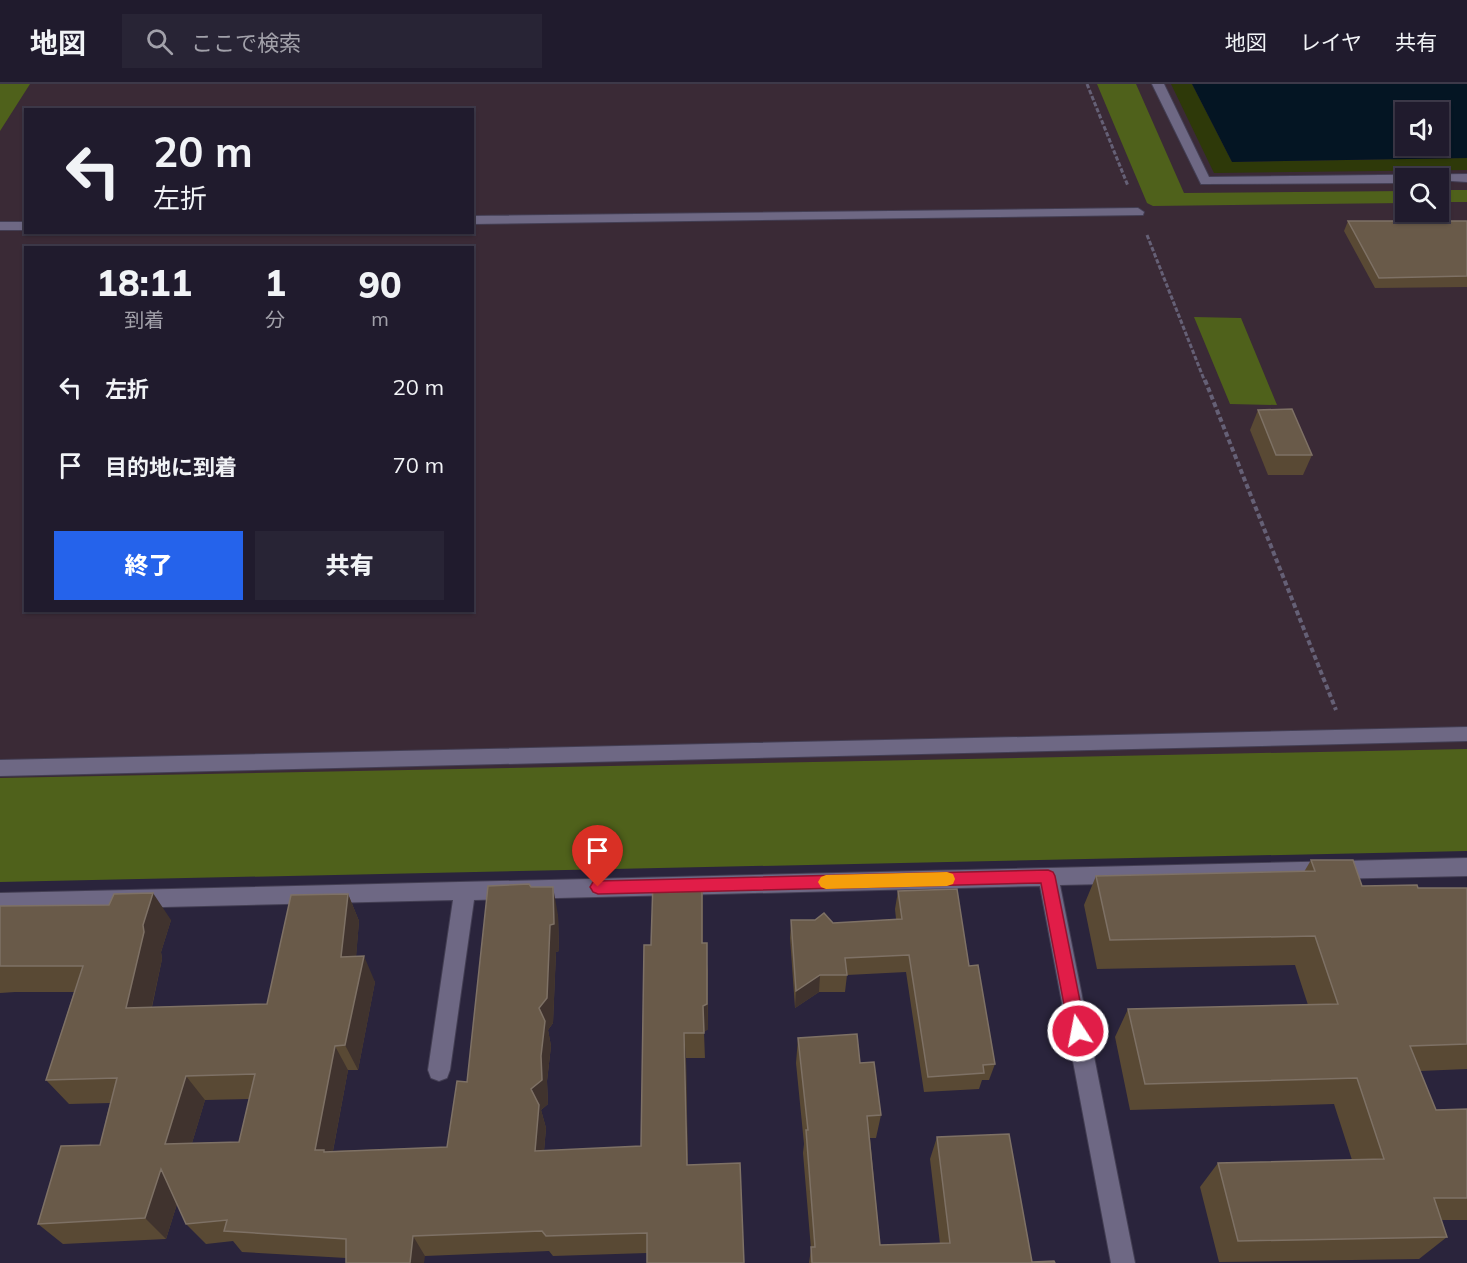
<!DOCTYPE html>
<html lang="ja">
<head>
<meta charset="utf-8">
<style>
	:root { --surface:#201b2d; --page:#282435; --text:#f1f3f6; --muted:#a2a1aa; --line:#3d3949; --accent:#2563eb }
	body { margin:0; font-family:Mulish,"Noto Sans JP",sans-serif; background:var(--page); color:var(--text); height:100vh; display:flex; flex-direction:column; font-size:22px; white-space:nowrap }
	* { box-sizing:border-box; margin:0 }
	p { font-size:20px; color:var(--muted) }
	.icon { flex:none; width:33px; height:33px; fill:none; stroke:currentColor; stroke-width:2; stroke-linecap:round; stroke-linejoin:round }
	.map { position:relative; flex:1; overflow:hidden }
	.side { position:absolute; left:24px; top:162px; width:450px; height:366px; display:flex; flex-direction:column; background:var(--surface); border-radius:0px; box-shadow:0 2px 4px #0004,0 0 0 2px var(--line) }
	.side>* { flex:none }
	.guide { position:absolute; left:24px; top:24px; width:450px; height:126px; border-radius:0px; box-shadow:0 2px 4px #0004,0 0 0 2px var(--line); background:#201b2d; color:var(--text); overflow:hidden }
	.tools { position:absolute; left:1395px; top:18px; display:grid; gap:12px }
	.tools a { display:grid; place-items:center; width:54px; height:54px; border-radius:0px; background:var(--surface); box-shadow:0 2px 4px #0004,0 0 0 2px var(--line); font-size:30px }
	.pin { position:absolute; display:grid; place-items:center; width:51px; height:51px; color:#fff; margin:-62px -26px; border-radius:50% 50% 50% 0; rotate:-45deg; box-shadow:0 0 6px #0007 }
	.pin .icon { rotate:45deg }
	.me { position:absolute; width:66px; margin:-33px; rotate:349deg; stroke-linejoin:round; filter:drop-shadow(0 0 4px #0008) }
	.turn { display:flex; align-items:center; gap:21px; height:126px; padding:0 30px; font-size:27px }
	.turn .icon { width:78px; height:78px; stroke-width:2.5 }
	.turn b { display:block; font-size:42px; line-height:51px }
	.eta { display:flex; justify-content:space-evenly; align-items:center; height:102px; text-align:center }
	.eta b { font-size:36px; font-weight:800; line-height:42px }
	.primary-button { display:flex; gap:12px; margin-top:auto; padding:12px 30px }
	.primary-button a { flex:1; height:69px; border-radius:0px; background:var(--accent); color:#fff; font-size:24px; font-weight:800; line-height:69px; text-align:center }
	.primary-button a+a { background:var(--page); color:var(--text) }
	ul { padding:0; list-style:none }
	li { display:flex; align-items:center; gap:18px; height:78px; padding:0 30px }
	li div { flex:1 }
	li b { display:block; font-size:22px }
	li em { font-style:normal }
	header { display:flex; align-items:center; gap:36px; box-sizing:border-box; height:84px; padding:0 30px; background:var(--surface); border-bottom:2px solid var(--line) }
	header strong { font-size:28px }
	nav { display:flex; gap:33px; margin-inline-start:auto; font-size:21px }
	.search { width:420px; height:54px; background:var(--page); display:flex; align-items:center; gap:15px; box-sizing:border-box; padding:0 21px; border-radius:0px; color:var(--muted); font-size:22px }
	.map>svg:first-child { display:block }
	.commercial { fill:#3a2a36; fill-rule:evenodd }
	.green { fill:#2e3909 }
	.forest { fill:#4f611b }
	.water { fill:#041523; fill-rule:evenodd }
	.lines { fill:none; stroke-linecap:round; stroke-linejoin:round }
	.service-casing { stroke:#433e53; stroke-width:2 }
	.minor-casing { stroke:#433e53; stroke-width:2 }
	.path-far1 { stroke:#656076; stroke-width:3; stroke-dasharray:4.5 2; stroke-linecap:butt }
	.path { stroke:#656076; stroke-width:4; stroke-dasharray:5 3; stroke-linecap:butt }
	.service { fill:#6e6884; fill-rule:evenodd }
	.minor { fill:#6e6884; fill-rule:evenodd }
	.wall { fill:#594934; fill-rule:evenodd }
	.shaded-wall { fill:#40332e }
	.building { fill:#695a49; stroke:#7e7165; stroke-width:1.5; fill-rule:evenodd }
	.route { fill:#e11d48; stroke:#92132f; stroke-width:1.5 }
	.slow { fill:#f59e0b }
</style>
</head>
<body>
<header>
<strong>地図</strong>
<div class="search"><svg class="icon" aria-label="search" viewBox="0 0 24 24"><circle cx="10" cy="10" r="6"/><path d="M15 15l6 6"/></svg>ここで検索</div>
<nav><a>地図</a><a>レイヤ</a><a>共有</a></nav>
</header>
<div class="map">
<svg width="1467" height="1179" viewBox="0 0 1467 1179">
	<rect width="100%" height="100%" fill="#2a243c"/>
	<path class="commercial" d="M0,0H1467V763L0,797ZM26,26H472V148H26ZM1406,28H1438V62H1406ZM1406,94H1438V128H1406ZM26,164H472V526H26Z"/>
	<path class="green" d="M1171,0H1192L1232,78L1467,74V86L1214,89Z"/>
	<path class="forest" d="M0,0H30L0,47Z
		M1097,0H1136L1184,109L1405,107V119L1153,122L1147,119Z
		M1439,106H1467V118H1439Z
		M1194,233L1241,234L1277,321L1230,320Z
		M1467,665V767L0,798V694Z"/>
	<path class="water" d="M1192,0H1467V74L1232,78ZM1406,28H1438V62H1406Z"/>
	<g class="lines">
		<defs>
			<path id="service" d="M1152,0H1164L1209,93L1467,90V98L1406,94V99L1201,100Z
				M1138,124L1144,128L1143,131L472,140V132Z
				M0,138H26V146H0Z
				M1467,643V657L0,692V676Z"/>
			<path id="minor" d="M1467,774V792L1060,801L1135,1179H1111L1040,802L474,816L450,986L447,994L439,997L431,994L428,986L453,816L0,827V809Z"/>
		</defs>
		<use href="#service" class="service-casing"/>
		<use href="#minor" class="minor-casing"/>
		<path class="path-far1" d="M1087,0L1128,102
			M1147,151L1205,298"/>
		<path class="path" d="M1205,296L1336,626"/>
		<use href="#service" class="service"/>
		<use href="#minor" class="minor"/>
	</g>
	<path class="wall" d="M1348,137H1467V203L1375,204L1344,147Z
		M1258,326L1312,371L1303,391H1268L1250,346Z
		M1311,776L1362,802L1418,804H1467V985L1420,987L1436,1026L1467,1025V1136H1441L1447,1153L1419,1175L1219,1178L1200,1103L1218,1079L1352,1076L1334,1020L1130,1026L1115,953L1128,925L1308,921L1295,881L1097,885L1084,821L1096,792L1304,788Z
		M702,796L703,859L708,886V945L704,948L705,974H686L688,1080L647,1169L553,1172L549,1167L425,1172L346,1174L242,1168L233,1157L206,1160L186,1140L177,1120L166,1155L63,1160L38,1140L100,1061L110,1019L69,1020L46,996L74,908H15L0,909V822L171,836L161,868L162,875L152,923L267,920L348,810L359,837L356,872L375,898L358,986H348L333,1067L447,1063L467,998L531,803L558,831L559,867L556,868L553,939L548,946L551,962L547,997L548,1020L541,1026L546,1044L544,1067L641,1062L651,861ZM249,1015L239,1058L192,1059L205,1016Z
		M898,807L969,882L995,980L989,996H982L979,1005L924,1008L906,888L847,891L845,908H819L795,924L790,854L791,836L833,839L896,835L895,825Z
		M798,954L860,979L881,1031L876,1054H870L880,1161L940,1160L930,1075L937,1053L1032,1178L1055,1179H809L811,1165L803,1069L804,1060L796,979Z"/>
	<path class="shaded-wall" d="M702,796L703,823V886L702,859Z
		M553,803L558,831L559,867L556,868L553,939L548,946L551,962L547,997L548,1020L541,1026L546,1044L542,1089L535,1067L531,1005L539,924Z
		M153,809L171,836L161,868L162,875L146,949L126,924L143,841Z
		M348,810L359,837L354,899L341,873Z
		M707,859L708,945L704,948L705,974L703,922Z
		M364,872L375,898L358,986L345,961Z
		M820,891L819,908L795,924L796,907Z
		M684,949L686,974L688,1102L687,1081Z
		M335,962L348,986L331,1077L315,1066Z
		M186,992L205,1016L185,1082L165,1060Z
		M161,1085L181,1107L166,1155L145,1134Z
		M413,1152L425,1172L424,1179H410Z"/>
	<path class="building" d="M1348,137H1467V192L1379,194Z
		M1292,325L1312,371H1276L1258,326Z
		M1311,776H1353L1362,802L1417,801L1418,804H1467V960L1410,962L1436,1026L1467,1025V1114H1434L1447,1153L1238,1157L1218,1079L1384,1075L1357,994L1145,1000L1128,925L1338,920L1315,852L1110,856L1096,792L1315,787Z
		M702,796V859H707V920L703,922L704,949H684L687,1081L740,1079L744,1179H647V1149L546,1152L542,1147L413,1152L410,1179H346V1155L224,1147L227,1136L186,1140L161,1085L145,1134L38,1140L61,1062L100,1061L117,994L46,996L83,882H0V822L109,821L114,810L153,809L143,841L144,848L126,924L267,920L291,811L348,810L341,873L364,872L345,961L335,962L315,1066H324V1068L447,1063L457,997L467,998L488,802L529,800L531,803H553L554,840L550,841L547,914L539,924L545,937L541,972L542,996L531,1005L539,1021L535,1067L641,1062L644,861H651L653,797ZM255,990L239,1058L165,1060L186,992Z
		M957,805L969,882L978,881L995,980L983,981L984,989L928,993L909,871L845,874L847,891H820L796,907L791,836H815L824,829L833,839L902,835L898,807Z
		M857,950L860,979L874,978L881,1031L867,1032L880,1161L950,1159L937,1053L1009,1050L1032,1178L1054,1177L1055,1179H812L811,1163H815L806,1046H808L798,954Z"/>
	<path class="route" d="M1048,786L1053,788L1055,792L1086,947L1084,952L1078,955L1072,952L1069,947L1041,799L598,810L593,808L590,803L593,798L598,797Z"/>
	<path class="slow" d="M947,788L953,790L955,795L953,800L947,802L826,805L821,803L818,798L821,793L826,791Z"/>
</svg>
<div class="tools">
<a><svg class="icon" aria-label="sound" viewBox="0 0 24 24"><path d="M4 9h4l5-4v14l-5-4H4zM17 9q2 3 0 6"/></svg></a>
<a><svg class="icon" aria-label="search" viewBox="0 0 24 24"><circle cx="10" cy="10" r="6"/><path d="M15 15l6 6"/></svg></a>
</div>
<div class="pin" style="left:598px;top:803px;background:#d93025"><svg class="icon" aria-label="arrive" viewBox="0 0 24 24"><path d="M6 21V4h12l-3 4 3 4H6"/></svg></div>
<svg class="me" style="left:1078px;top:947px" viewBox="-20 -20 40 40"><circle r="17" fill="#e11d48" stroke="#fff" stroke-width="3"/><path d="M0-11L8 9 0 5-8 9z" fill="#fff"/></svg>
<div class="guide">
<div class="turn"><svg class="icon" aria-label="left" viewBox="0 0 24 24"><path d="M17 20v-9H6M10 6l-5 5 5 5"/></svg><div><b>20 m</b>左折</div></div>
</div>
<section class="side">
<div class="eta">
<div><b>18:11</b><p>到着</p></div>
<div><b>1</b><p>分</p></div>
<div><b>90</b><p>m</p></div>
</div>
<ul>
<li><svg class="icon" aria-label="left" viewBox="0 0 24 24"><path d="M17 20v-9H6M10 6l-5 5 5 5"/></svg><div><b>左折</b></div><em>20 m</em></li>
<li><svg class="icon" aria-label="arrive" viewBox="0 0 24 24"><path d="M6 21V4h12l-3 4 3 4H6"/></svg><div><b>目的地に到着</b></div><em>70 m</em></li>
</ul>
<div class="primary-button"><a>終了</a><a>共有</a></div>
</section>
</div>
</body>
</html>
